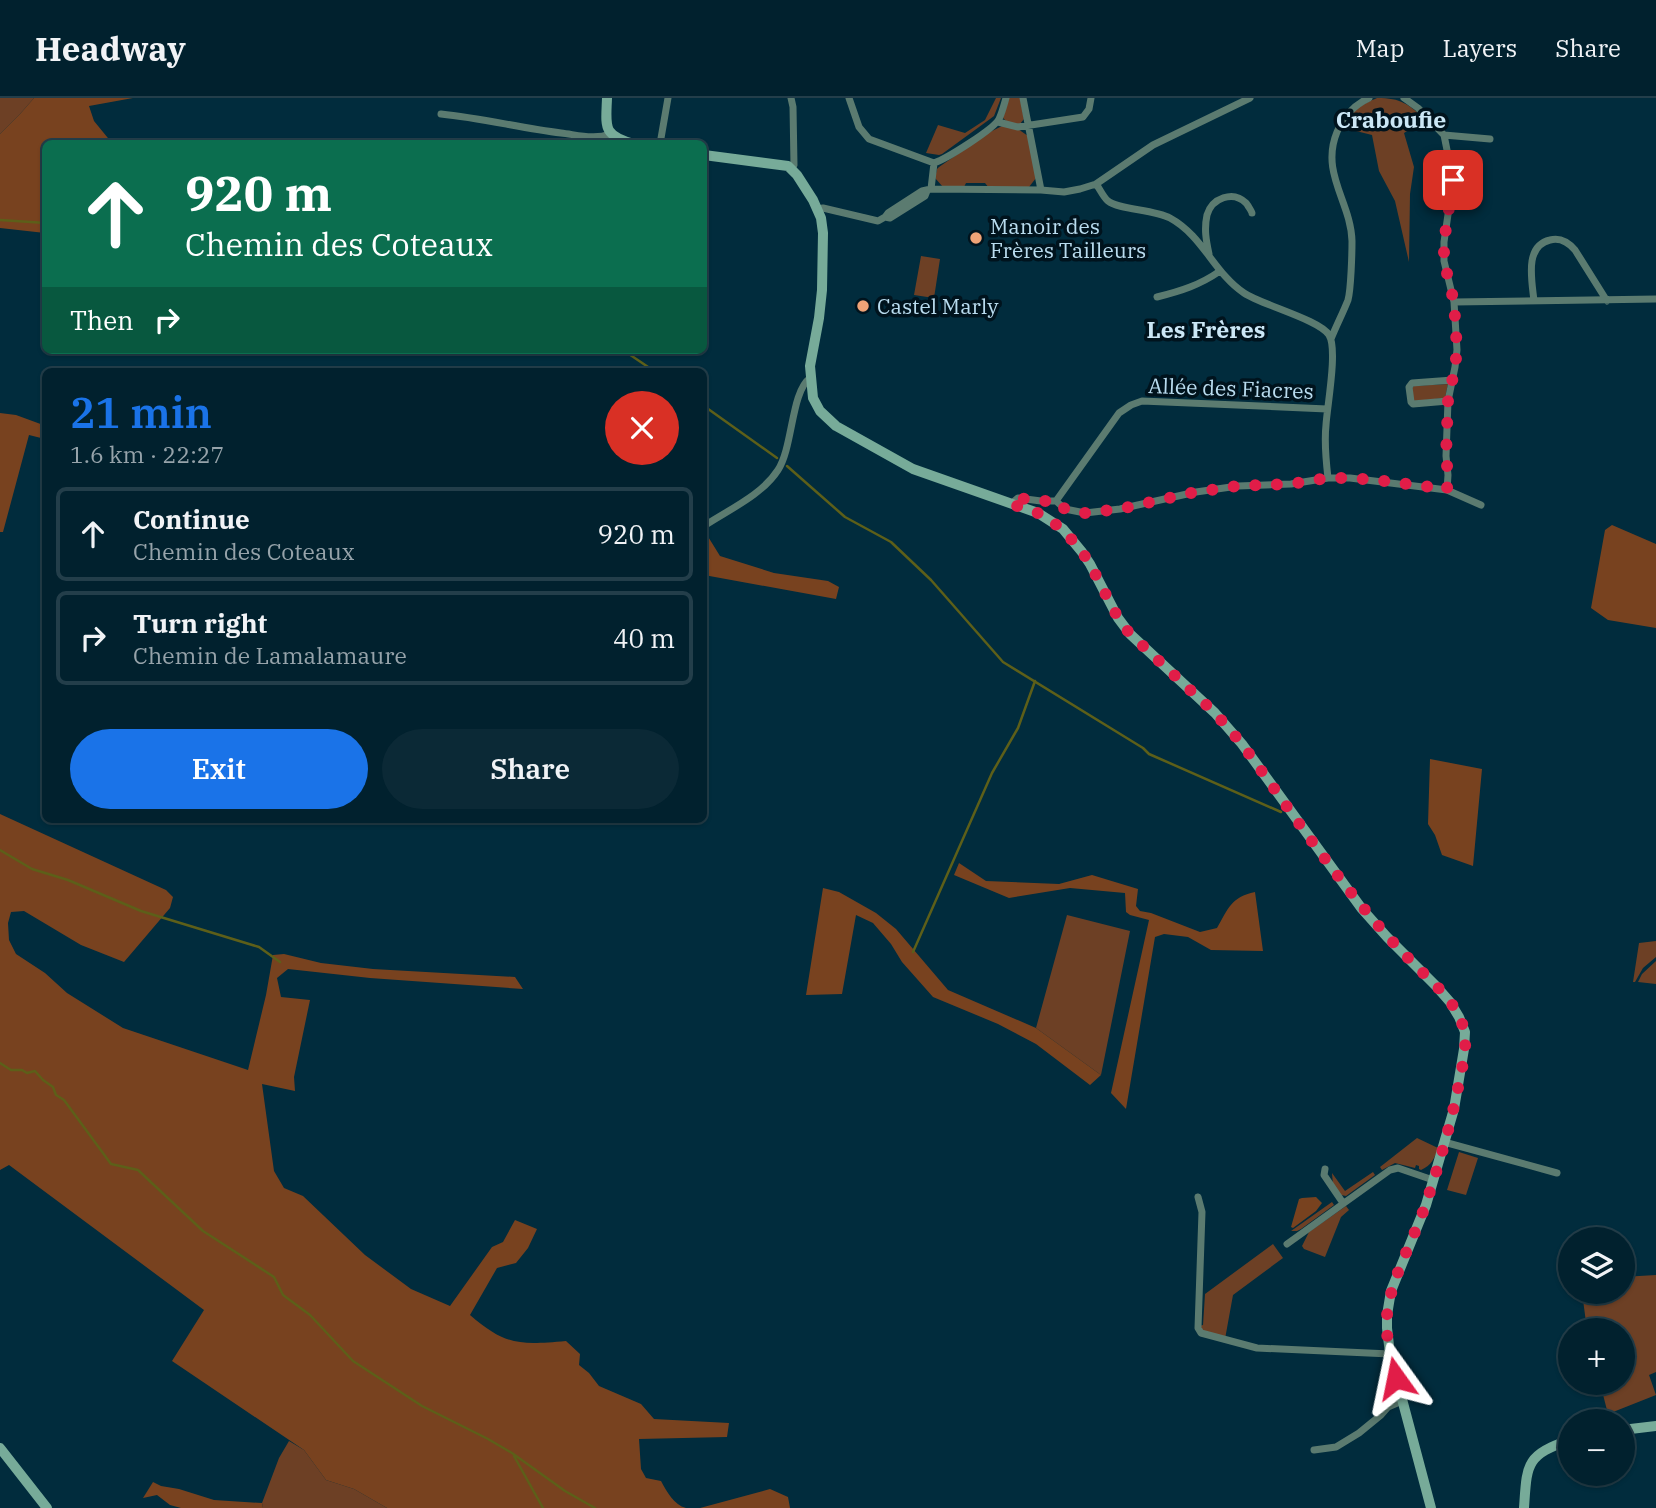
<!DOCTYPE html>
<html lang="en">
<head>
<meta charset="utf-8">
<style>
	:root { --surface:#01212e; --page:#0b2936; --text:#f1f3f6; --muted:#96a3aa; --line:#233e4a; --accent:#1a73e8 }
	body { margin:0; font-family:"IBM Plex Serif",serif; background:var(--page); color:var(--text); height:100vh; display:flex; flex-direction:column; font-size:26px; white-space:nowrap }
	* { box-sizing:border-box; margin:0 }
	p { font-size:23px; color:var(--muted) }
	.icon { flex:none; width:38px; height:38px; fill:none; stroke:currentColor; stroke-width:2; stroke-linecap:round; stroke-linejoin:round }
	.map { position:relative; flex:1; overflow:hidden }
	.side { position:absolute; left:42px; top:270px; width:665px; height:455px; display:flex; flex-direction:column; background:var(--surface); border-radius:10px; box-shadow:0 2px 5px #0004,0 0 0 2px var(--line) }
	.side>* { flex:none }
	.banner { position:absolute; left:42px; top:42px; width:665px; height:214px; border-radius:10px; box-shadow:0 2px 5px #0004,0 0 0 2px var(--line); background:#0b6e4f; color:#fff; overflow:hidden }
	.controls { position:absolute; left:1558px; top:1129px; display:grid; gap:14px }
	.controls a { display:grid; place-items:center; width:77px; height:77px; border-radius:50%; background:var(--surface); box-shadow:0 2px 5px #0004,0 0 0 2px var(--line); font-size:35px }
	.pin { position:absolute; display:grid; place-items:center; width:60px; height:60px; color:#fff; margin:-30px; border-radius:14px; box-shadow:0 4px 10px #0006 }
	.me { position:absolute; width:77px; margin:-38px; rotate:348deg; stroke-linejoin:round; filter:drop-shadow(0 0 5px #0008) }
	.turn { display:flex; align-items:center; gap:24px; height:147px; padding:0 28px; font-size:32px }
	.turn .icon { width:91px; height:91px; stroke-width:2.5 }
	.turn b { display:block; font-size:49px; line-height:60px }
	.then { display:flex; align-items:center; height:66px; padding:0 28px; background:#0003; gap:14px; font-size:26px }
	.round { display:grid; place-items:center; flex:none; width:74px; height:74px; border-radius:37px; background:var(--page) }
	.overview { display:flex; align-items:center; justify-content:space-between; height:119px; padding:0 28px }
	h1 { font-size:42px; font-weight:600; line-height:52px; color:var(--accent) }
	.primary-button { display:flex; gap:14px; margin-top:auto; padding:14px 28px }
	.primary-button a { flex:1; height:80px; border-radius:42px; background:var(--accent); color:#fff; font-size:28px; font-weight:600; line-height:80px; text-align:center }
	.primary-button a+a { background:var(--page); color:var(--text) }
	ul { padding:0; list-style:none }
	li { display:flex; align-items:center; gap:21px; height:94px; margin:0 14px 10px; padding:0 14px; border:4px solid var(--line); border-radius:10px }
	li div { flex:1 }
	li b { display:block; font-size:26px }
	li em { font-style:normal }
	header { display:flex; align-items:center; gap:42px; box-sizing:border-box; height:98px; padding:0 35px; background:var(--surface); border-bottom:2px solid var(--line) }
	header strong { font-size:33px }
	nav { display:flex; gap:38px; margin-inline-start:auto; font-size:24px }
	.map>svg:first-child { display:block }
	.green { fill:#6d4025 }
	.forest { fill:#78421f }
	.lines { fill:none; stroke-linecap:round; stroke-linejoin:round }
	.stream { stroke:#5d5f19; stroke-width:2.5 }
	.street { stroke:#5b7b70; stroke-width:7 }
	.secondary { stroke:#77ab99; stroke-width:10 }
	.route { stroke:#e11d48; stroke-width:12; stroke-dasharray:0 21.6 }
	.poi-dot { fill:#efa377; stroke:#00131d; stroke-width:2.5 }
	.labels { text-anchor:middle; dominant-baseline:central; stroke-width:7; stroke-linejoin:round; paint-order:stroke }
	.poi-label { font-size:21px; fill:#b9dcef; stroke:#00131d; text-anchor:start }
	.street-label { font-size:21px; fill:#b9dcef; stroke:#00131d }
	.neighbourhood-label { font-size:23px; font-weight:bold; fill:#cbe7f6; stroke:#00131d }
</style>
</head>
<body>
<header>
<strong>Headway</strong>
<nav><a>Map</a><a>Layers</a><a>Share</a></nav>
</header>
<div class="map">
<svg width="1656" height="1410" viewBox="0 0 1656 1410">
	<rect width="100%" height="100%" fill="#012c3d"/>
	<path class="green" d="M0,0H34L20,16L0,36Z
		M996,0H1001L994,18L990,21L942,56L939,57L926,55L938,27L965,35L985,22Z
		M1009,0H1020L1024,21L1019,27L1007,24L1003,20Z
		M1377,0C1402,0 1407,6 1426,21L1404,35L1414,69L1410,96L1409,164L1395,103L1379,73L1372,37L1344,30C1346,14 1363,6 1377,0Z
		M1002,28L1018,31L1028,38L1036,80L1029,89L989,90L985,85H966L964,89H943L935,80L937,71L939,69L988,35Z
		M921,158L940,161L934,200L914,197Z
		M1448,286L1445,300L1415,303L1413,302L1412,290L1414,288Z
		M1067,817L1130,833L1101,977L1036,930Z
		M1656,843V859L1643,870L1635,884H1633L1639,845Z
		M1656,863V886L1638,884L1642,876Z
		M1417,1040L1438,1050C1434,1061 1432,1067 1421,1072L1419,1071V1068L1416,1067L1415,1070L1395,1065L1382,1072L1380,1069Z
		M1459,1054L1478,1060L1466,1097L1447,1092Z
		M1373,1074L1375,1077L1346,1098L1341,1097L1333,1087L1332,1075L1345,1093Z
		M1332,1104L1334,1107L1301,1131L1297,1133H1291Z
		M1346,1108L1349,1112L1341,1119L1325,1159L1304,1151L1302,1148L1309,1134Z
		M1273,1146L1283,1160L1233,1197L1225,1241L1203,1234L1199,1228L1203,1227L1205,1196Z
		M1656,1177V1274L1649,1277L1656,1297L1608,1316L1600,1285L1622,1284V1232H1587L1582,1194H1622V1179Z
		M289,1343L304,1352L326,1382L354,1391L387,1410H263L262,1405L279,1360Z"/>
	<path class="forest" d="M34,0H133L89,8L94,23L112,45L46,46L45,135L0,130V36L20,16Z
		M0,315L16,317L46,328L45,341L29,337L3,434H0Z
		M1612,427L1656,446V530L1608,522L1591,510L1605,432Z
		M707,437L720,458L774,475L828,483L839,489L836,501L704,477V439Z
		M1430,661L1482,671L1473,768L1442,757L1435,737L1428,726Z
		M0,716L166,792L173,799L170,810L124,864L81,847L24,813L11,814L8,825L9,842L16,856L45,875L67,895L123,930L248,972L266,897L273,857L284,856L321,865L373,871L515,879L523,891L370,880L288,871L277,880L281,899L310,902L294,979L295,993L262,986L274,1073L284,1090L303,1098L365,1157L411,1191L450,1208L492,1149L503,1144L515,1122L537,1131L528,1150L516,1165L497,1170L470,1217C506,1248 520,1247 566,1243L580,1256L579,1267L589,1275L599,1288L641,1306L654,1321L729,1325L727,1339L639,1341L641,1371L646,1380L661,1383C667,1394 674,1407 686,1410H387L354,1391L326,1382L304,1352L172,1263L204,1212L9,1067L0,1072Z
		M959,765L986,783L1059,786L1092,777L1138,791L1136,808L1140,813L1151,815L1200,834L1217,830C1228,811 1231,799 1255,794L1263,853L1211,852L1188,839L1164,836L1155,839L1126,1011L1111,995L1149,822L1130,817L1126,814L1125,795L1070,790L1009,800L954,777Z
		M823,790L839,794L876,815L896,831L948,892L1036,930L1101,977L1090,987L1036,946L998,926L933,899L902,864L891,846L873,825L856,817L842,896L806,897Z
		M1316,1099L1322,1105L1316,1113L1293,1130L1291,1129L1299,1101L1302,1100Z
		M153,1384L161,1388L179,1391L214,1402L262,1405L263,1410H181L170,1407L157,1397L143,1400Z
		M770,1391L788,1399L790,1410H700Z"/>
	<g class="lines">
		<path class="stream" d="M0,122L46,125
			M623,252L654,273
			M704,308L777,360
			M787,368L845,419L891,444L931,482L1003,564L1143,650L1149,656L1281,714
			M0,752L32,771L68,782L141,813L259,849L280,864
			M913,854L992,675L1018,630L1035,583
			M0,965L11,972H22L27,975L35,973L43,982L53,989L56,997L64,1002L111,1066L138,1072L203,1133L274,1179L283,1197L310,1217L353,1263L422,1308L488,1341L512,1355L565,1393L595,1410
			M514,1358L543,1410"/>
		<path class="street" d="M791,0L793,9L794,67L792,71
			M849,0L859,29L869,41L934,65
			M1023,0L1041,92
			M1404,0L1418,10L1444,37L1453,82L1444,144V163L1454,204L1457,252L1455,269L1448,303L1446,358L1448,377L1447,392
			M441,16C481,20 521,30 561,35C578,37 595,42 610,36
			M998,24L1018,29L1083,19L1089,11L1091,0
			M1444,37L1490,41
			M660,46L668,0
			M934,65C946,61 994,31 999,21C1002,15 1004,7 1006,0
			M1096,86C1100,91 1103,99 1108,103C1119,112 1154,111 1170,120C1203,138 1214,175 1244,195C1262,207 1320,222 1329,237C1338,251 1327,309 1326,327C1324,345 1326,363 1328,380
			M931,91L934,65
			M818,111L823,110L878,123L885,119L890,120L925,98L927,93
			M885,119L888,115L922,93L931,91L1041,92L1064,94L1080,91L1096,86L1153,47L1250,0
			M1209,156C1206,142 1204,131 1207,117C1212,100 1233,92 1246,105C1247,106 1252,114 1252,115
			M1157,199C1181,193 1200,187 1220,173
			M1534,203C1532,183 1524,148 1550,142C1561,139 1569,145 1575,152L1607,203
			M1454,204L1656,201
			M1331,241C1336,228 1343,215 1348,202C1351,191 1352,155 1352,143C1351,104 1320,75 1337,34C1343,19 1354,7 1369,0
			M1448,303L1413,306L1411,304L1409,289L1412,285L1453,282
			M1056,403L1119,315L1131,307L1142,303L1327,311
			M1011,406L1018,400L1041,403H1056L1065,411L1085,415L1120,411L1196,394L1238,388L1291,386L1328,380H1350L1447,392L1481,407
			M704,428C728,412 762,397 778,372C793,349 791,294 810,280
			M1444,1044L1557,1075
			M1325,1071L1324,1077L1343,1105
			M1198,1099L1202,1114L1198,1230L1201,1235L1257,1250L1390,1256
			M1287,1146L1390,1072L1398,1070L1433,1082
			M1314,1352L1336,1349L1359,1335L1381,1317L1388,1309L1402,1303"/>
		<path class="secondary" d="M607,0C606,29 602,37 634,46
			M704,57L788,68L797,77L813,102L821,120L823,135L822,192L819,220L810,268L813,300L820,313L836,328L913,371L1038,415L1063,431L1082,454L1090,466L1118,520L1130,536L1215,615L1242,646L1362,811L1387,839L1436,888L1450,904L1459,919L1465,934L1464,951L1454,1011L1426,1107L1391,1193L1387,1217V1230L1390,1256L1431,1410
			M1622,1332L1656,1328
			M0,1350L47,1410
			M1524,1410C1527,1367 1525,1357 1570,1342"/>
	</g>
	<g class="lines">
		<path class="route" d="M1396,1280C1391,1259 1385,1238 1387,1217C1391,1179 1413,1144 1425,1108C1438,1071 1450,1029 1458,990C1461,973 1468,950 1464,933C1459,906 1433,885 1414,866C1348,800 1297,721 1242,646L1215,615L1130,536L1118,520L1090,466L1082,454L1063,431L1038,415L1011,406L1018,400L1041,403H1056L1065,411L1085,415L1120,411L1196,394L1238,388L1291,386L1328,380H1350L1385,383L1447,391L1448,377L1446,358L1448,303L1455,269L1457,252L1454,204L1444,163V144L1453,82"/>
	</g>
	<g class="poi-dot">
		<circle cx="976" cy="140" r="7"/>
		<circle cx="863" cy="208" r="7"/>
	</g>
	<g class="labels">
		<g class="poi-label">
			<text x="990" y="128">Manoir des<tspan x="990" dy="24">Frères Tailleurs</tspan></text>
			<text x="877" y="208">Castel Marly</text>
		</g>
		<g class="street-label">
			<text transform="translate(1231 290) rotate(2)">Allée des Fiacres</text>
		</g>
		<g class="neighbourhood-label">
			<text x="1391" y="21">Craboufie</text>
			<text x="1206" y="231">Les Frères</text>
		</g>
	</g>
</svg>
<div class="controls">
<a><svg class="icon" aria-label="layers" viewBox="0 0 24 24"><path d="M12 4l9 5-9 5-9-5zM3 14l9 5 9-5"/></svg></a>
<a>+</a>
<a>−</a>
</div>
<div class="pin" style="left:1453px;top:82px;background:#d93025"><svg class="icon" aria-label="arrive" viewBox="0 0 24 24"><path d="M6 21V4h12l-3 4 3 4H6"/></svg></div>
<svg class="me" style="left:1396px;top:1280px" viewBox="-20 -20 40 40"><path d="M0-17L14 15 0 8-14 15z" fill="#e11d48" stroke="#fff" stroke-width="4"/></svg>
<div class="banner">
<div class="turn"><svg class="icon" aria-label="ahead" viewBox="0 0 24 24"><path d="M12 20V5M6 11l6-6 6 6"/></svg><div><b>920 m</b>Chemin des Coteaux</div></div>
<div class="then">Then<svg class="icon" aria-label="right" viewBox="0 0 24 24"><path d="M7 20v-9h11M14 6l5 5-5 5"/></svg></div>
</div>
<section class="side">
<div class="overview"><div><h1>21 min</h1><p>1.6 km · 22:27</p></div><a class="round" style="background:#d93025;color:#fff"><svg class="icon" aria-label="close" viewBox="0 0 24 24"><path d="M6 6l12 12M18 6L6 18"/></svg></a></div>
<ul>
<li><svg class="icon" aria-label="ahead" viewBox="0 0 24 24"><path d="M12 20V5M6 11l6-6 6 6"/></svg><div><b>Continue</b><p>Chemin des Coteaux</p></div><em>920 m</em></li>
<li><svg class="icon" aria-label="right" viewBox="0 0 24 24"><path d="M7 20v-9h11M14 6l5 5-5 5"/></svg><div><b>Turn right</b><p>Chemin de Lamalamaure</p></div><em>40 m</em></li>
</ul>
<div class="primary-button"><a>Exit</a><a>Share</a></div>
</section>
</div>
</body>
</html>
